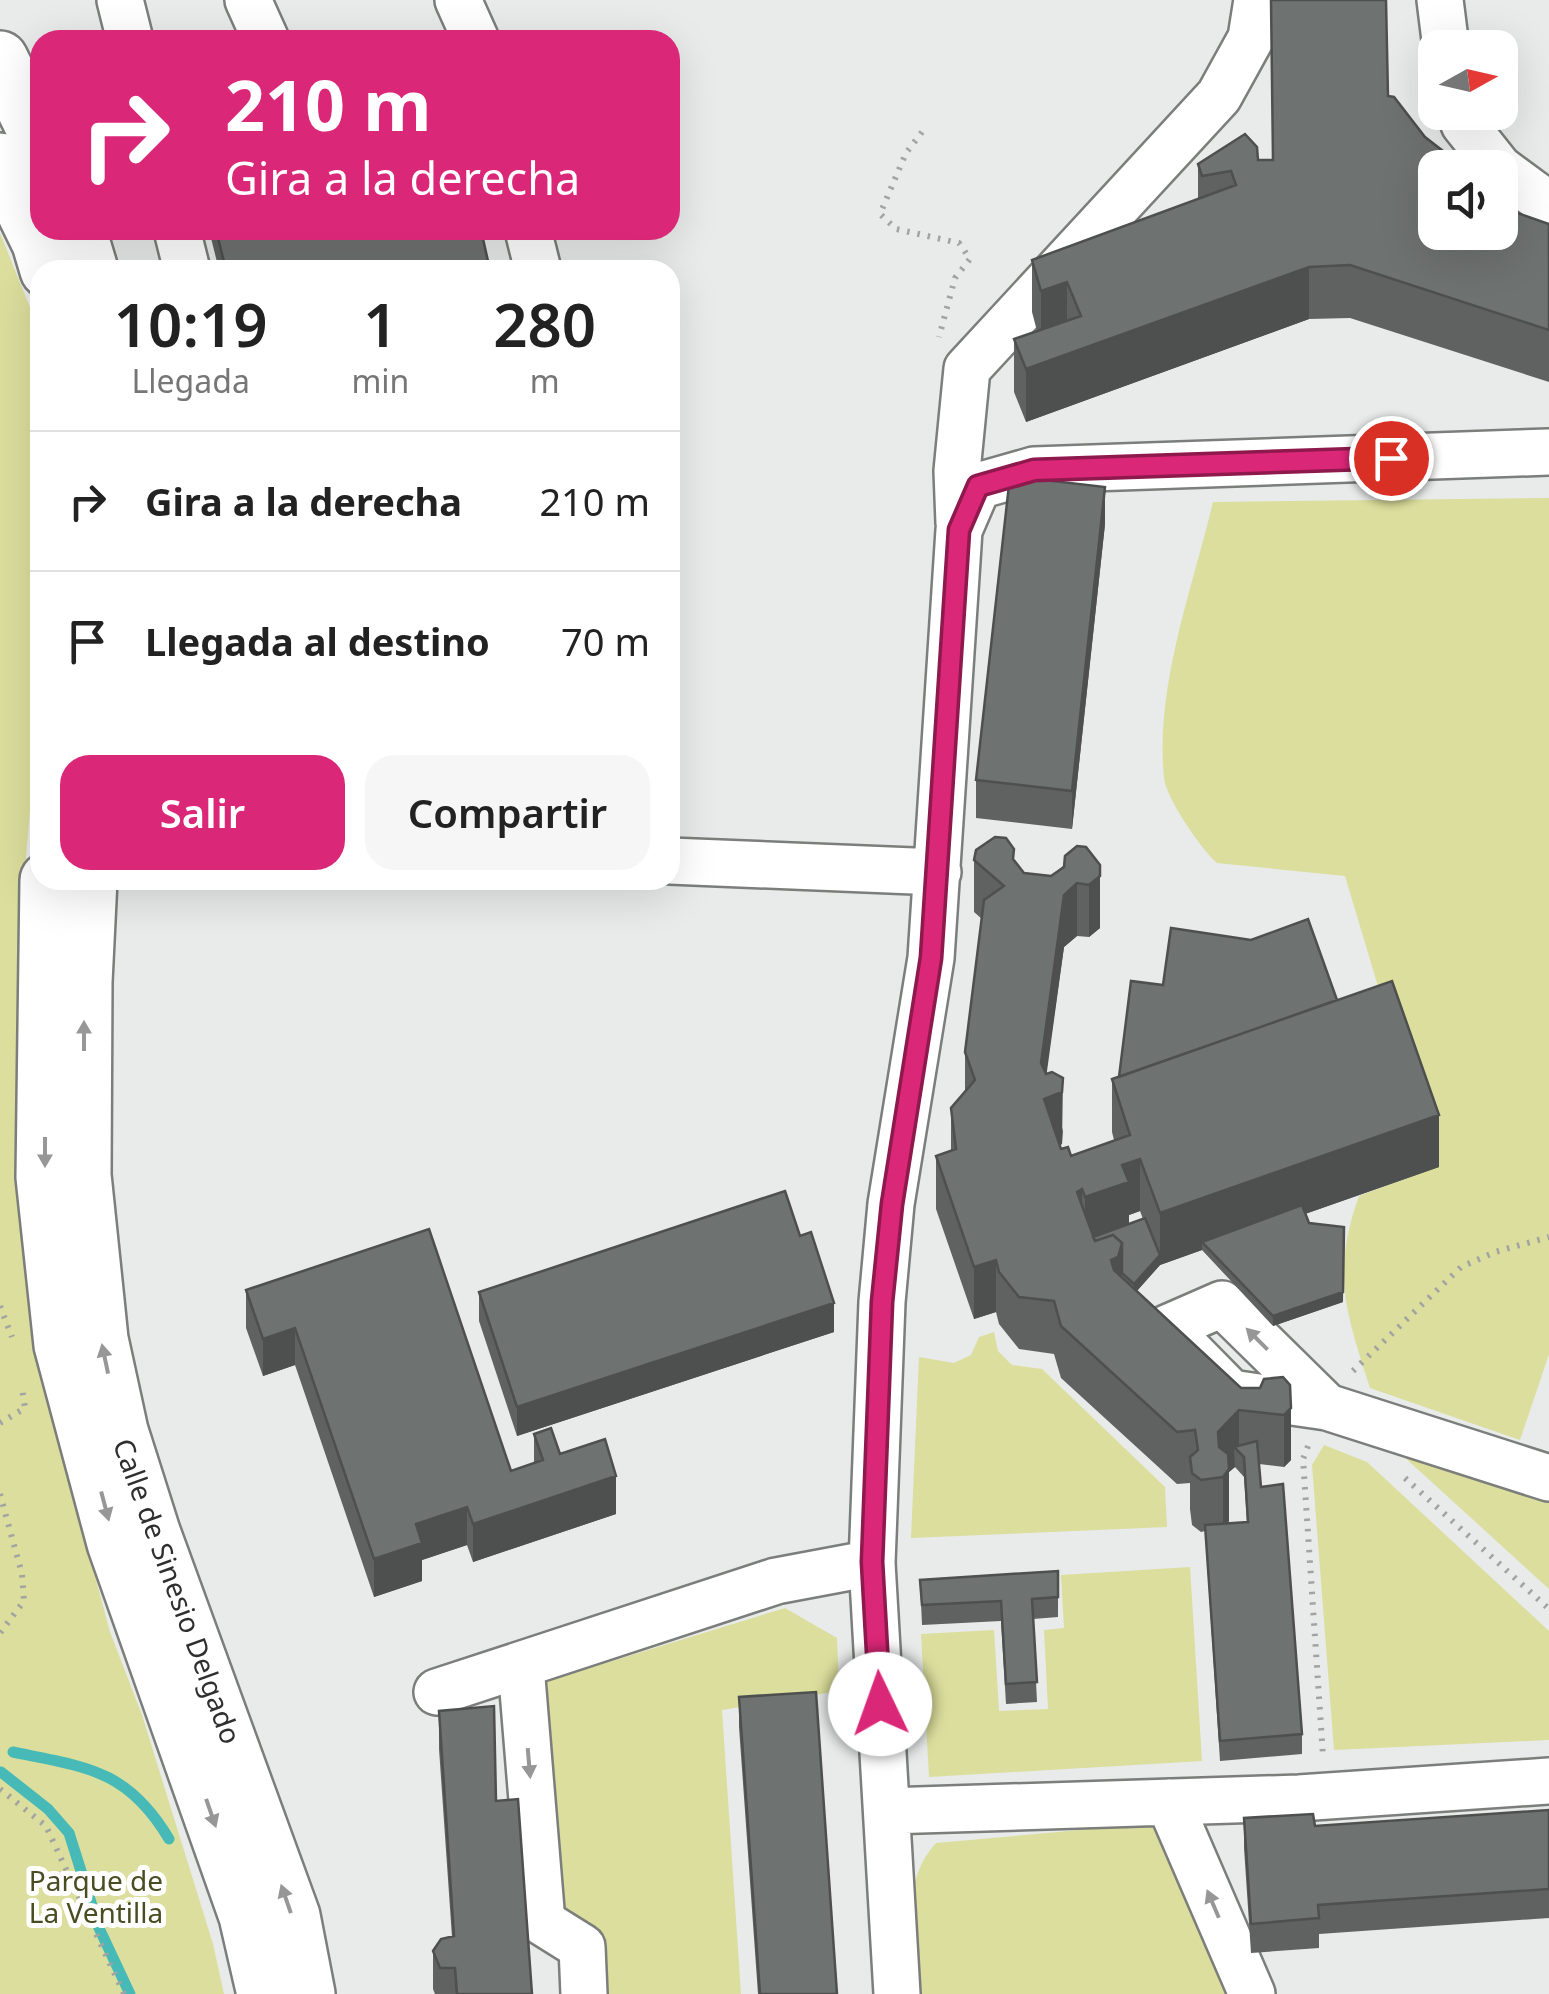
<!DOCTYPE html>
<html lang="es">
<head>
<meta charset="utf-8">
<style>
	:root { --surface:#fff; --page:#f6f6f6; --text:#222; --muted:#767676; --line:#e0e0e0; --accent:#db2777 }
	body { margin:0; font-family:"Noto Sans",sans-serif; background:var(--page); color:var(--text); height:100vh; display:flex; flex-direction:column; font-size:38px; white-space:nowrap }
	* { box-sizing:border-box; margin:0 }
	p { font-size:32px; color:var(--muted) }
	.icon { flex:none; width:55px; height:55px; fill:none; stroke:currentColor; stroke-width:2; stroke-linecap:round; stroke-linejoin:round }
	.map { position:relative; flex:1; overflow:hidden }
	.drawer { position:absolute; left:30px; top:260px; width:650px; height:630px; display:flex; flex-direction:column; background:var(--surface); border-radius:30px; box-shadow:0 10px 40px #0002 }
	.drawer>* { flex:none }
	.top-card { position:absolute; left:30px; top:30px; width:650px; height:210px; border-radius:30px; box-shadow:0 10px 40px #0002; background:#db2777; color:#fff; overflow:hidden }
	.needle { width:65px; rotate:82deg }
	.buttons { position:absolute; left:1418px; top:30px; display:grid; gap:20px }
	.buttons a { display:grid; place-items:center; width:100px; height:100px; border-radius:20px; background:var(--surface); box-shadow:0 10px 40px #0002; font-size:50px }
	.pin { position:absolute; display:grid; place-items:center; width:85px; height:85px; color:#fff; margin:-42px; border:5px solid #fff; border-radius:50%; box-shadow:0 2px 10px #0007 }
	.me { position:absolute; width:110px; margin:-55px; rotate:357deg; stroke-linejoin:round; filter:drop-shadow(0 0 8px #0008) }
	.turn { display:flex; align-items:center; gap:35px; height:210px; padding:0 30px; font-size:45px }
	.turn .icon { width:130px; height:130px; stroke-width:2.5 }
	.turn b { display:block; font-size:70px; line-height:85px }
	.eta { display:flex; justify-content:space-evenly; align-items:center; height:170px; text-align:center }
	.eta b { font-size:60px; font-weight:600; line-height:70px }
	.action { display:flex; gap:20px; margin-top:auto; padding:20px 30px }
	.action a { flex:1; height:115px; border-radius:30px; background:var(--accent); color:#fff; font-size:40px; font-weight:600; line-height:115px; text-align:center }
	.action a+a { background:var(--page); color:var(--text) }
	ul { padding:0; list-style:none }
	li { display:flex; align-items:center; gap:30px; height:140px; padding:0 30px; border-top:2px solid var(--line) }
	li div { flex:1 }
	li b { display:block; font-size:38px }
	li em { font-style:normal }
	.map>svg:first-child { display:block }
	.green { fill:#dbde9c }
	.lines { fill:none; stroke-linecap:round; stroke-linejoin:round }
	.stream { stroke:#47bab7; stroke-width:11 }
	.minor-casing { stroke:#7b7e7b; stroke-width:50 }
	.major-casing { stroke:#7b7e7b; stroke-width:60 }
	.path { stroke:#a2a4a2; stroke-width:6; stroke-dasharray:2.5 8; stroke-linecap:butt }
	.minor { stroke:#fff; stroke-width:45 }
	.major { stroke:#fff; stroke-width:55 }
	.wall { fill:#5f6260; fill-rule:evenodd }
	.shaded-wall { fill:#4d504e }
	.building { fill:#6e7270; stroke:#4d504e; stroke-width:2.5 }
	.oneway { fill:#969796 }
	.route-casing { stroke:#8e194d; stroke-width:25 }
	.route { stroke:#db2777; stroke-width:18 }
	.labels { text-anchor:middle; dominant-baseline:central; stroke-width:10; stroke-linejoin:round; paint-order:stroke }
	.street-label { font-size:28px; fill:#2e2f2e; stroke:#fff }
	.park-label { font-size:28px; fill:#4a4c21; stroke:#fff }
</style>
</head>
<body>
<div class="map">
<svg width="1549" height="1994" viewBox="0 0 1549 1994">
	<rect width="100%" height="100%" fill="#e8ebe9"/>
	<path class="green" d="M0,233L38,327L40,358V694L17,962L20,1187L28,1296L53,1419L110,1632L142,1715L213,1944L224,1994H0Z
		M1549,498V1354L1520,1440L1370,1388C1346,1312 1331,1274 1359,1196L1439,1166L1392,1033L1345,876L1217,863C1201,849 1166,798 1164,778C1155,687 1192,590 1213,502Z
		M994,1332L998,1351L1012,1365L1042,1369L1165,1487L1167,1527L911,1538L919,1357L954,1363L971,1355L979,1337Z
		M1324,1445L1367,1462L1549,1631V1740L1334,1750L1312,1465Z
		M1401,1454L1549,1503V1589Z
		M1190,1567L1202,1761L929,1777L921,1634L994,1630L999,1711L1048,1709L1044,1630L1064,1628L1061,1575Z
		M785,1608L837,1638L839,1691L722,1710L741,1994H602L565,1916L547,1681Z
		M1170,1822L1249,1994H918C915,1943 898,1884 936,1843Z"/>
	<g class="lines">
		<path class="stream" d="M13,1752C87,1767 128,1770 169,1839
			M1,1772L48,1809L69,1833L99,1928L130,1994"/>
		<defs>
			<path id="minor" d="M120,0L130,40
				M248,0L266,40
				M458,0L476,40
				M1440,0L1446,48
				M1460,112L1464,124L1499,168
				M1500,169L1549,205
				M177,230L187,270
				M528,230L538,270
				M959,523L957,471L967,369L1219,96L1251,38L1257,0
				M670,861L938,872
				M1327,1407L1222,1304L1167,1328L1231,1393L1327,1407L1549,1478
				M521,1666L542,1922L582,1947L584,1994
				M437,1692L776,1581L872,1563
				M1169,1802L1252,1994
				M887,1811L1299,1798L1549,1781
				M897,1994L872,1563L882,1302L891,1204L931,958L959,530L978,486L1034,470L1549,452"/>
			<path id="major" d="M0,59L40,140
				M0,161L40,243L48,270
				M78,230L90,270
				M48,880L44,1177L62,1345L115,1543L247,1916L265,1994
				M89,880L84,982L83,1175L100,1339L120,1431L152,1532L292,1916L307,1994"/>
		</defs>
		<use href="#minor" class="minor-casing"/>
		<use href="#major" class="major-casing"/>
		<path class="path" d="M922,132L906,153L880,214L896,229L959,243L970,259L955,278L939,337
			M0,1306L12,1337
			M1353,1371L1461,1267L1495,1252L1549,1237
			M0,1423L25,1408L22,1388
			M1308,1446L1303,1459L1323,1756
			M1405,1478L1549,1609
			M0,1494L22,1574L24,1601L0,1633
			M0,1789L46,1826L124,1994"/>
		<use href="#minor" class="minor"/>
		<use href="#major" class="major"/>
	</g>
	<path class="wall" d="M1388,96L1435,168V232L1549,224V382L1350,318L1309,319L1026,422L1014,392V339L1037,331L1032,312V260L1198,199V164L1272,160Z
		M209,230H481L490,270H219Z
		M1105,524L1072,829L976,818V780Z
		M1086,847L1100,928L1089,937L1077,936L1064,947L1046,1073L1063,1131L1062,1144L1060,1145L1061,1149L1071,1156L1114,1140L1112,1132V1079L1119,1077L1163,985L1337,1000L1439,1167L1305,1214L1343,1302L1273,1326L1202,1250L1160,1265L1137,1291L1241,1388H1260L1283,1377L1291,1460L1284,1467L1259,1464L1261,1487L1302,1734V1754L1220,1761L1205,1531L1201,1532L1192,1525L1190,1509V1483L1177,1484L1061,1378L1054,1354L1019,1349L999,1324L996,1312L974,1319L936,1209V1156L951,1151V1108L965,1092V1052L982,919L974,912V860L1014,861L1024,873L1051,876ZM1140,1211L1143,1219L1129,1224V1215ZM1235,1467L1244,1477L1247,1522L1228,1523L1229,1521V1472Z
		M800,1236L834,1332L517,1436L479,1321V1292Z
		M246,1290L511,1471L534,1463V1434L560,1454L616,1514L473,1562L467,1545L422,1560V1581L374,1597L295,1365L263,1376L246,1328Z
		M1058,1571V1617L1033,1619L1037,1702L1006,1704L1001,1621L922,1625L920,1580Z
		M739,1697L837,1994H758L739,1727Z
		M439,1711L496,1801L532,1994H435L433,1989V1951L452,1937L439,1749Z
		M1549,1810V1918L1319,1934V1948L1251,1953L1244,1848V1818L1315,1826Z"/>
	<path class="shaded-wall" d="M1309,267V319L1026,422V369Z
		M1067,282V334L1041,344V291Z
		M1105,487V524L1072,829V791Z
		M1100,876V928L1089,937V885Z
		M1077,883V936L1064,947L1041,1115V1063L1064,895Z
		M1063,1078L1062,1144L1044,1152V1099Z
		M1439,1115V1167L1208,1248L1202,1242V1250L1160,1265L1134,1294V1284L1160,1255V1213Z
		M1140,1159V1211L1129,1215V1234L1085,1249V1197L1122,1165Z
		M1082,1189V1241L1077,1192Z
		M1344,1227L1343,1302L1273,1326V1316Z
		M1122,1243V1295L1111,1260Z
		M996,1260V1312L974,1319V1267Z
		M834,1303V1332L517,1436V1407Z
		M295,1328V1365L263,1376V1339Z
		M1291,1408V1460L1284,1467V1415Z
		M1239,1410V1451L1234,1447L1235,1467L1229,1472V1521L1223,1529V1477L1218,1432Z
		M616,1476V1514L473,1562V1524Z
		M467,1507V1545L422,1560V1581L374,1597V1559L416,1524Z"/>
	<path class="building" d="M1271,0H1386L1388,96L1394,97L1425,137L1465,168H1435V232H1500V207L1549,224V330L1350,265L1309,267L1026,369L1014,339L1081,316L1067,282L1041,291L1032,260L1236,185L1231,171L1202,176L1198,164L1245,134L1257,147L1258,160H1273Z
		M216,230H481L490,270H226Z
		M1010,476L1105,487L1072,791L976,780Z
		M995,837L1006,838L1014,849L1013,859L1024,873L1051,876L1064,867L1065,856L1077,846L1086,847L1100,865V876L1089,885L1077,883L1064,895L1041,1063L1046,1074L1052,1072L1063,1078L1062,1092L1044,1099L1061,1149L1068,1147L1071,1156L1130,1135L1112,1079L1392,981L1439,1115L1160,1213L1140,1159L1122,1165L1129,1182L1085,1197L1082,1189L1077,1192L1095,1241L1113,1235L1122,1243L1118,1257L1111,1260L1114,1270L1241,1388H1260L1264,1379L1283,1377L1290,1385L1291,1408L1284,1415L1239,1410L1218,1432L1219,1447L1228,1454L1229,1469L1223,1477L1201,1480L1192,1473L1190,1457L1198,1450L1195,1430L1177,1432L1061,1326L1054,1301L1019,1297L999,1272L996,1260L974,1267L936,1156L956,1149L951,1108L975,1080L965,1052L984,900L1004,886L974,860L976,850Z
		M1308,919L1337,1000L1119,1077L1131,981L1163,985L1171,928L1251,940Z
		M785,1191L800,1236L811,1232L834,1303L517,1407L479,1292Z
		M1302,1205L1309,1223L1344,1227L1343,1292L1273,1316L1202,1242Z
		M1145,1218L1160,1255L1134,1284L1122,1273V1243L1113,1235L1095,1241L1093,1237Z
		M429,1229L511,1471L543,1460L534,1434L551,1428L560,1454L605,1439L616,1476L473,1524L467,1507L416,1524L422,1543L374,1559L295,1328L263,1339L246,1290Z
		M1257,1441L1261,1487L1283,1484L1302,1734L1220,1741L1205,1525L1248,1522L1244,1457L1234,1447Z
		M1058,1571V1597L1032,1599L1037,1682L1006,1684L1001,1601L922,1605L920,1580Z
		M816,1692L837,1994H760L739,1697Z
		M494,1706L496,1801L518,1799L532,1994H457L455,1968H440L433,1951L441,1939L454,1936L439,1711Z
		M1549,1810V1889L1318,1905L1319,1918L1251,1924L1244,1818L1313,1814L1315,1826Z"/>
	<defs><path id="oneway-solid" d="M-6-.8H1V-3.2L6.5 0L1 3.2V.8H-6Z" transform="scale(2.5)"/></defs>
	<g class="oneway">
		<use href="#oneway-solid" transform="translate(84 1036) rotate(-90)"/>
		<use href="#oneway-solid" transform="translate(45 1152) rotate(90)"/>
		<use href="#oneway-solid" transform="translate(1257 1339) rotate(-135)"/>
		<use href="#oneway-solid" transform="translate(105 1359) rotate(-102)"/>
		<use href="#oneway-solid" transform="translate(105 1506) rotate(75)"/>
		<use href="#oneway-solid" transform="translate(529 1763) rotate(85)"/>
		<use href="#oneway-solid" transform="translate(211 1813) rotate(71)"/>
		<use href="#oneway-solid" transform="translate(286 1899) rotate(-109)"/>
		<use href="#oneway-solid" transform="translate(1213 1904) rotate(-113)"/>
	</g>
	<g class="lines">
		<defs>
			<path id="route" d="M880,1704L872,1562L882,1302L892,1204L931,958L959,530L978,486L1034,470L1391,458"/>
		</defs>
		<use href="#route" class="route-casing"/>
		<use href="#route" class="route"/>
	</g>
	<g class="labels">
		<g class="street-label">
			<text transform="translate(178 1591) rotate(70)">Calle de Sinesio Delgado</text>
		</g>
		<g class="park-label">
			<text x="96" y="1880">Parque de<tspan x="96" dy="32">La Ventilla</tspan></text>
		</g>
	</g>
</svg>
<div class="buttons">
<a><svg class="needle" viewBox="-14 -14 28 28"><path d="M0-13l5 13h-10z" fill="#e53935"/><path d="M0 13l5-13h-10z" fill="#767676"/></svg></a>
<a><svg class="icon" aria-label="sound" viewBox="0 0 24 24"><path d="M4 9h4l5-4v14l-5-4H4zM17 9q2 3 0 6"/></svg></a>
</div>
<div class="pin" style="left:1391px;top:458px;background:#d93025"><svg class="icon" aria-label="arrive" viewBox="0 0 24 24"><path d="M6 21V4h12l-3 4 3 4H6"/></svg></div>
<svg class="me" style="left:880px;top:1704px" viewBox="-20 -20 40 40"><circle r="19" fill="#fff"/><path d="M0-13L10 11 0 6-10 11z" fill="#db2777"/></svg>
<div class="top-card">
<div class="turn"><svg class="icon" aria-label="right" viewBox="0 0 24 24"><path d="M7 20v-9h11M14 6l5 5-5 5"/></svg><div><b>210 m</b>Gira a la derecha</div></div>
</div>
<section class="drawer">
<div class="eta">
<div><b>10:19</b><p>Llegada</p></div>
<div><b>1</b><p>min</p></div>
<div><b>280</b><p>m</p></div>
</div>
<ul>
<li><svg class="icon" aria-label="right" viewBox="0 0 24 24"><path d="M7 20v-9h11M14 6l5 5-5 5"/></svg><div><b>Gira a la derecha</b></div><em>210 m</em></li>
<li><svg class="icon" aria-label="arrive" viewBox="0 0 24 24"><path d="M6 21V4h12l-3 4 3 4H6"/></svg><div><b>Llegada al destino</b></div><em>70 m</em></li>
</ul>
<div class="action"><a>Salir</a><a>Compartir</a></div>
</section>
</div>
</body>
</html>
